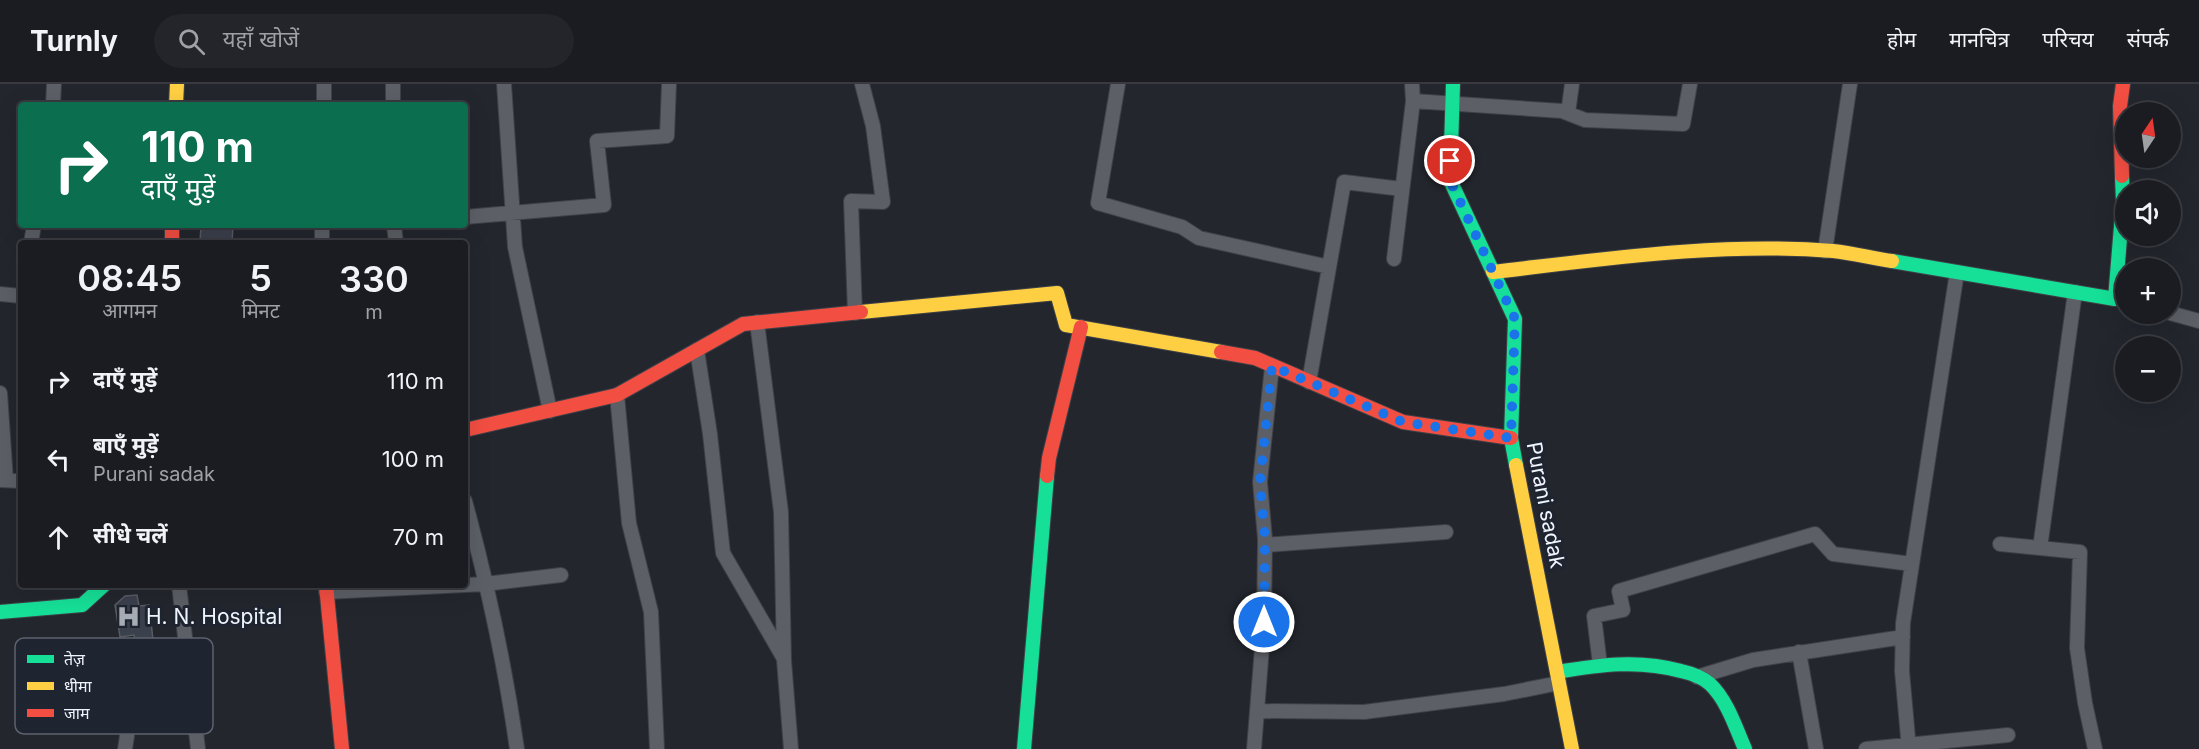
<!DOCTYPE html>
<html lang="hi">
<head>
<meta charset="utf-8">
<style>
	:root { --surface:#1a1c22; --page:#23252a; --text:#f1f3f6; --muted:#9fa1a5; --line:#383a40 }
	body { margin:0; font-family:Inter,"Noto Sans Devanagari",sans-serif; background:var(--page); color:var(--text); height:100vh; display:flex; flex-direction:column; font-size:22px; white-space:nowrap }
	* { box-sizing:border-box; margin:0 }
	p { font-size:20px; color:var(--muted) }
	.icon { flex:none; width:33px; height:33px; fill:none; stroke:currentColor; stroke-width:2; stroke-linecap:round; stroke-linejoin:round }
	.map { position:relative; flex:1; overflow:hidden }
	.details { position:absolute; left:18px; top:156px; width:450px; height:348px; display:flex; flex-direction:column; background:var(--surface); border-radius:6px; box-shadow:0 6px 24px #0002,0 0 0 2px var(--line) }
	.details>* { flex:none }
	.guide { position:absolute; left:18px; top:18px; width:450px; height:126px; border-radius:6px; box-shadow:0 6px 24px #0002,0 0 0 2px var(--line); background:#0b6e4f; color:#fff; overflow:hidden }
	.needle { width:39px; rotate:13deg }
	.controls { position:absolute; left:2115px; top:18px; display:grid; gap:12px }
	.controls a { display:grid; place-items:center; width:66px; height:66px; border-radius:50%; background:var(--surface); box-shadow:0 6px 24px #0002,0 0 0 2px var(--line); font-size:30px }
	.pin { position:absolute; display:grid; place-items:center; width:51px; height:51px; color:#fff; margin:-26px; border:3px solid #fff; border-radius:50%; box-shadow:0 2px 6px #0007 }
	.me { position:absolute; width:66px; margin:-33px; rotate:0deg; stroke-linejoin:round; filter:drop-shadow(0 0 4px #0008) }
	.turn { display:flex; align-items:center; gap:21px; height:126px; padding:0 24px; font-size:27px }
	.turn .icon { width:78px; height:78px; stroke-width:2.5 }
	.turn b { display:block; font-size:42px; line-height:51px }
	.eta { display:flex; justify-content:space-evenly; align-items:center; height:102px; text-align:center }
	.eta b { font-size:36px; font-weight:600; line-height:42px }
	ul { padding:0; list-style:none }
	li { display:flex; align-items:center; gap:18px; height:78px; padding:0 24px }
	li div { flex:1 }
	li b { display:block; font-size:22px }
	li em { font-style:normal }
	header { display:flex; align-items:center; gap:36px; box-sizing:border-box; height:84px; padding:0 30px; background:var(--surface); border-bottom:2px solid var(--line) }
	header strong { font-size:28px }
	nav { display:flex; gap:33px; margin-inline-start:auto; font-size:21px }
	.search { width:420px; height:54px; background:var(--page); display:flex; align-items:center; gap:15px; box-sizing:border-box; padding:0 21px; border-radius:33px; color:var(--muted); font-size:22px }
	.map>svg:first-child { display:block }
	.building { fill:#3b404d; stroke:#595b62; stroke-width:1.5 }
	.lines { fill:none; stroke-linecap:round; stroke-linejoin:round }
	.street-casing { stroke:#3e4147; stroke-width:16 }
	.fast-casing { stroke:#3e4147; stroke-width:16 }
	.slow-casing { stroke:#3e4147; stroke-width:16 }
	.jam-casing { stroke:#3e4147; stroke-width:16 }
	.street { stroke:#5c5f65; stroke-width:14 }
	.fast { stroke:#16e098; stroke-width:14 }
	.slow { stroke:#ffcf43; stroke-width:14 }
	.jam { stroke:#f24e42; stroke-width:14 }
	.route { stroke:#1a73e8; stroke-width:10; stroke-dasharray:0 18 }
	.labels { text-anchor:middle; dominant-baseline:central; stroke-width:6; stroke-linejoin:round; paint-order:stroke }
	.street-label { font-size:21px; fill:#f0f4fd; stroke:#1f2431 }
	.poi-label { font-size:21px; fill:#f0f4fd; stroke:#1f2431; text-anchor:start }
	.key { fill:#1f2431; stroke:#5e626e; stroke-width:1.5 }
	.key-label { font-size:16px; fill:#f0f4fd }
</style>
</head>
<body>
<header>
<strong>Turnly</strong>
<div class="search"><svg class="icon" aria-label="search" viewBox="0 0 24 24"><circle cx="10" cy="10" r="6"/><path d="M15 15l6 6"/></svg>यहाँ खोजें</div>
<nav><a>होम</a><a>मानचित्र</a><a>परिचय</a><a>संपर्क</a></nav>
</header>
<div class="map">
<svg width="2199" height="665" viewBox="0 0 2199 665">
	<rect width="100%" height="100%" fill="#23262d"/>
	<path class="building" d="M201,141H233L232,159L200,158Z
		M137,511L139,522L149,521L154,564L136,565L134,551L120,553L115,521L125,512Z"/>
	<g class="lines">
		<defs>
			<path id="street" d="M393,0V21
				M504,0L515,163L550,327
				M1118,0L1098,119L1182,143L1199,154L1329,183
				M1412,0L1413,17L1562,27L1585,36L1683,40L1690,0
				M53,21L54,0
				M324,21V1
				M1568,29L1572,0
				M465,133L604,121L597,57L667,52L669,0
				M394,141L396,159
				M31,159L34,141
				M322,159V141
				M1825,167L1850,0
				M1394,175L1413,17
				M0,210L21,212
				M855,229L851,117L883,118L873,42L862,0
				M2170,229L2199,237
				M757,238L781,428L784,576L791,665
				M697,266L710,350L723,469L783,573
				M1309,298L1344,98L1402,105
				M0,309L6,396
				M617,311L629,439L651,528L657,665
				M0,396L21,397
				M465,417C487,498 505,581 517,665
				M2000,460L2080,468L2077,564L2085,619L2095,665
				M1265,461L1446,448
				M2040,464L2075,208
				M179,501L198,665
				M326,508L485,500L561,491
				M1799,568L1816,665
				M1600,581L1594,532L1623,526L1619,507L1815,450L1833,470L1912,480
				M1697,593L1753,576L1903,553
				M1258,627L1364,628L1504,610L1559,599
				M125,665L127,652
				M1254,665L1264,538L1265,455L1260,398L1272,282
				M1866,665L2008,651
				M1909,665L1902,587L1903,539L1957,188"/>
			<path id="fast" d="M1453,0L1450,96L1515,235L1511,354L1516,381
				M1892,177L2115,215L2123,118L2122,92
				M0,528L82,521L104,501
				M1557,588C1599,581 1638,575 1681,587C1690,589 1702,593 1710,600C1727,616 1736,644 1745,665
				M1024,665L1047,392"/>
			<path id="slow" d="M176,21L177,0
				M1493,188C1605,175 1720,158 1833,167C1852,169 1872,174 1892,177
				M861,228L1057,209L1066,241L1221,268
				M1516,381L1572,665"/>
			<path id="jam" d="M2122,92L2120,22L2123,0
				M172,141V159
				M1221,268L1255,274L1403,338L1511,354
				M465,346L617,311L743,240L861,228
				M1047,392L1049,374L1081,243
				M326,501L342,665"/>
		</defs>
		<use href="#street" class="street-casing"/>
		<use href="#fast" class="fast-casing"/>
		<use href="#slow" class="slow-casing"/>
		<use href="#jam" class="jam-casing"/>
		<use href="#street" class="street"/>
		<use href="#fast" class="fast"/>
		<use href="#slow" class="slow"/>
		<use href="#jam" class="jam"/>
	</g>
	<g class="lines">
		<path class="route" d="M1264,538L1265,455L1260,398L1272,282L1403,338L1511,354L1515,235L1450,96V77"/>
	</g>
	<defs>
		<symbol id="hospital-bare" viewBox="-9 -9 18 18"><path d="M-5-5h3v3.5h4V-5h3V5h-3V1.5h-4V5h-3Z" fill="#a8acb4" stroke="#1f2431" stroke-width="2.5" paint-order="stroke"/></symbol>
	</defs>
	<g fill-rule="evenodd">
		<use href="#hospital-bare" x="112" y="516" width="33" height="33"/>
	</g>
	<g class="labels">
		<g class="street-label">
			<text transform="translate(1546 421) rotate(79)">Purani sadak</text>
		</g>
		<g class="poi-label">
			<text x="146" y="532">H. N. Hospital</text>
		</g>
	</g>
	<rect x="15" y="554" width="198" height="96" rx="9" class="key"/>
	<rect x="27" y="571" width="27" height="8" fill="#16e098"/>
	<rect x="27" y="598" width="27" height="8" fill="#ffcf43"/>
	<rect x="27" y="625" width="27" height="8" fill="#f24e42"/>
	<g class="key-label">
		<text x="64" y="581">तेज़</text>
		<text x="64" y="608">धीमा</text>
		<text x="64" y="635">जाम</text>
	</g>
</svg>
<div class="controls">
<a><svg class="needle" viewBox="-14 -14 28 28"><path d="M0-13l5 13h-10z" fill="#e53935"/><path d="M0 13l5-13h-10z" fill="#9fa1a5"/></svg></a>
<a><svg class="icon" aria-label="sound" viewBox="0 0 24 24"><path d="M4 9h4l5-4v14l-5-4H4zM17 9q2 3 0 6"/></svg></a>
<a>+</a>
<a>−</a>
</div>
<div class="pin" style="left:1450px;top:77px;background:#d93025"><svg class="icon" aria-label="arrive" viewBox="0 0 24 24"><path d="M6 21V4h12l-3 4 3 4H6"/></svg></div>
<svg class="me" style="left:1264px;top:538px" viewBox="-20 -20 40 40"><circle r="17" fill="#1a73e8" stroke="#fff" stroke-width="3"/><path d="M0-11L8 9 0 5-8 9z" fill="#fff"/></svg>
<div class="guide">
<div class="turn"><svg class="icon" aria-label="right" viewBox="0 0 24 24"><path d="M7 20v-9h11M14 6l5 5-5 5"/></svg><div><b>110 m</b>दाएँ मुड़ें</div></div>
</div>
<section class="details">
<div class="eta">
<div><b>08:45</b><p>आगमन</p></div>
<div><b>5</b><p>मिनट</p></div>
<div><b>330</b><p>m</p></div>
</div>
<ul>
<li><svg class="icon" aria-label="right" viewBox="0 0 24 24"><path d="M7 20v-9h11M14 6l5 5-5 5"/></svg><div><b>दाएँ मुड़ें</b></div><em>110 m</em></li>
<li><svg class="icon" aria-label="left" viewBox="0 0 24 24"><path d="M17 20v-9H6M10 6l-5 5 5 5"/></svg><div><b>बाएँ मुड़ें</b><p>Purani sadak</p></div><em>100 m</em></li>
<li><svg class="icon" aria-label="ahead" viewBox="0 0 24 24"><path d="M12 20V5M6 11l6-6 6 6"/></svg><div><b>सीधे चलें</b></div><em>70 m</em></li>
</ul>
</section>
</div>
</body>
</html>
